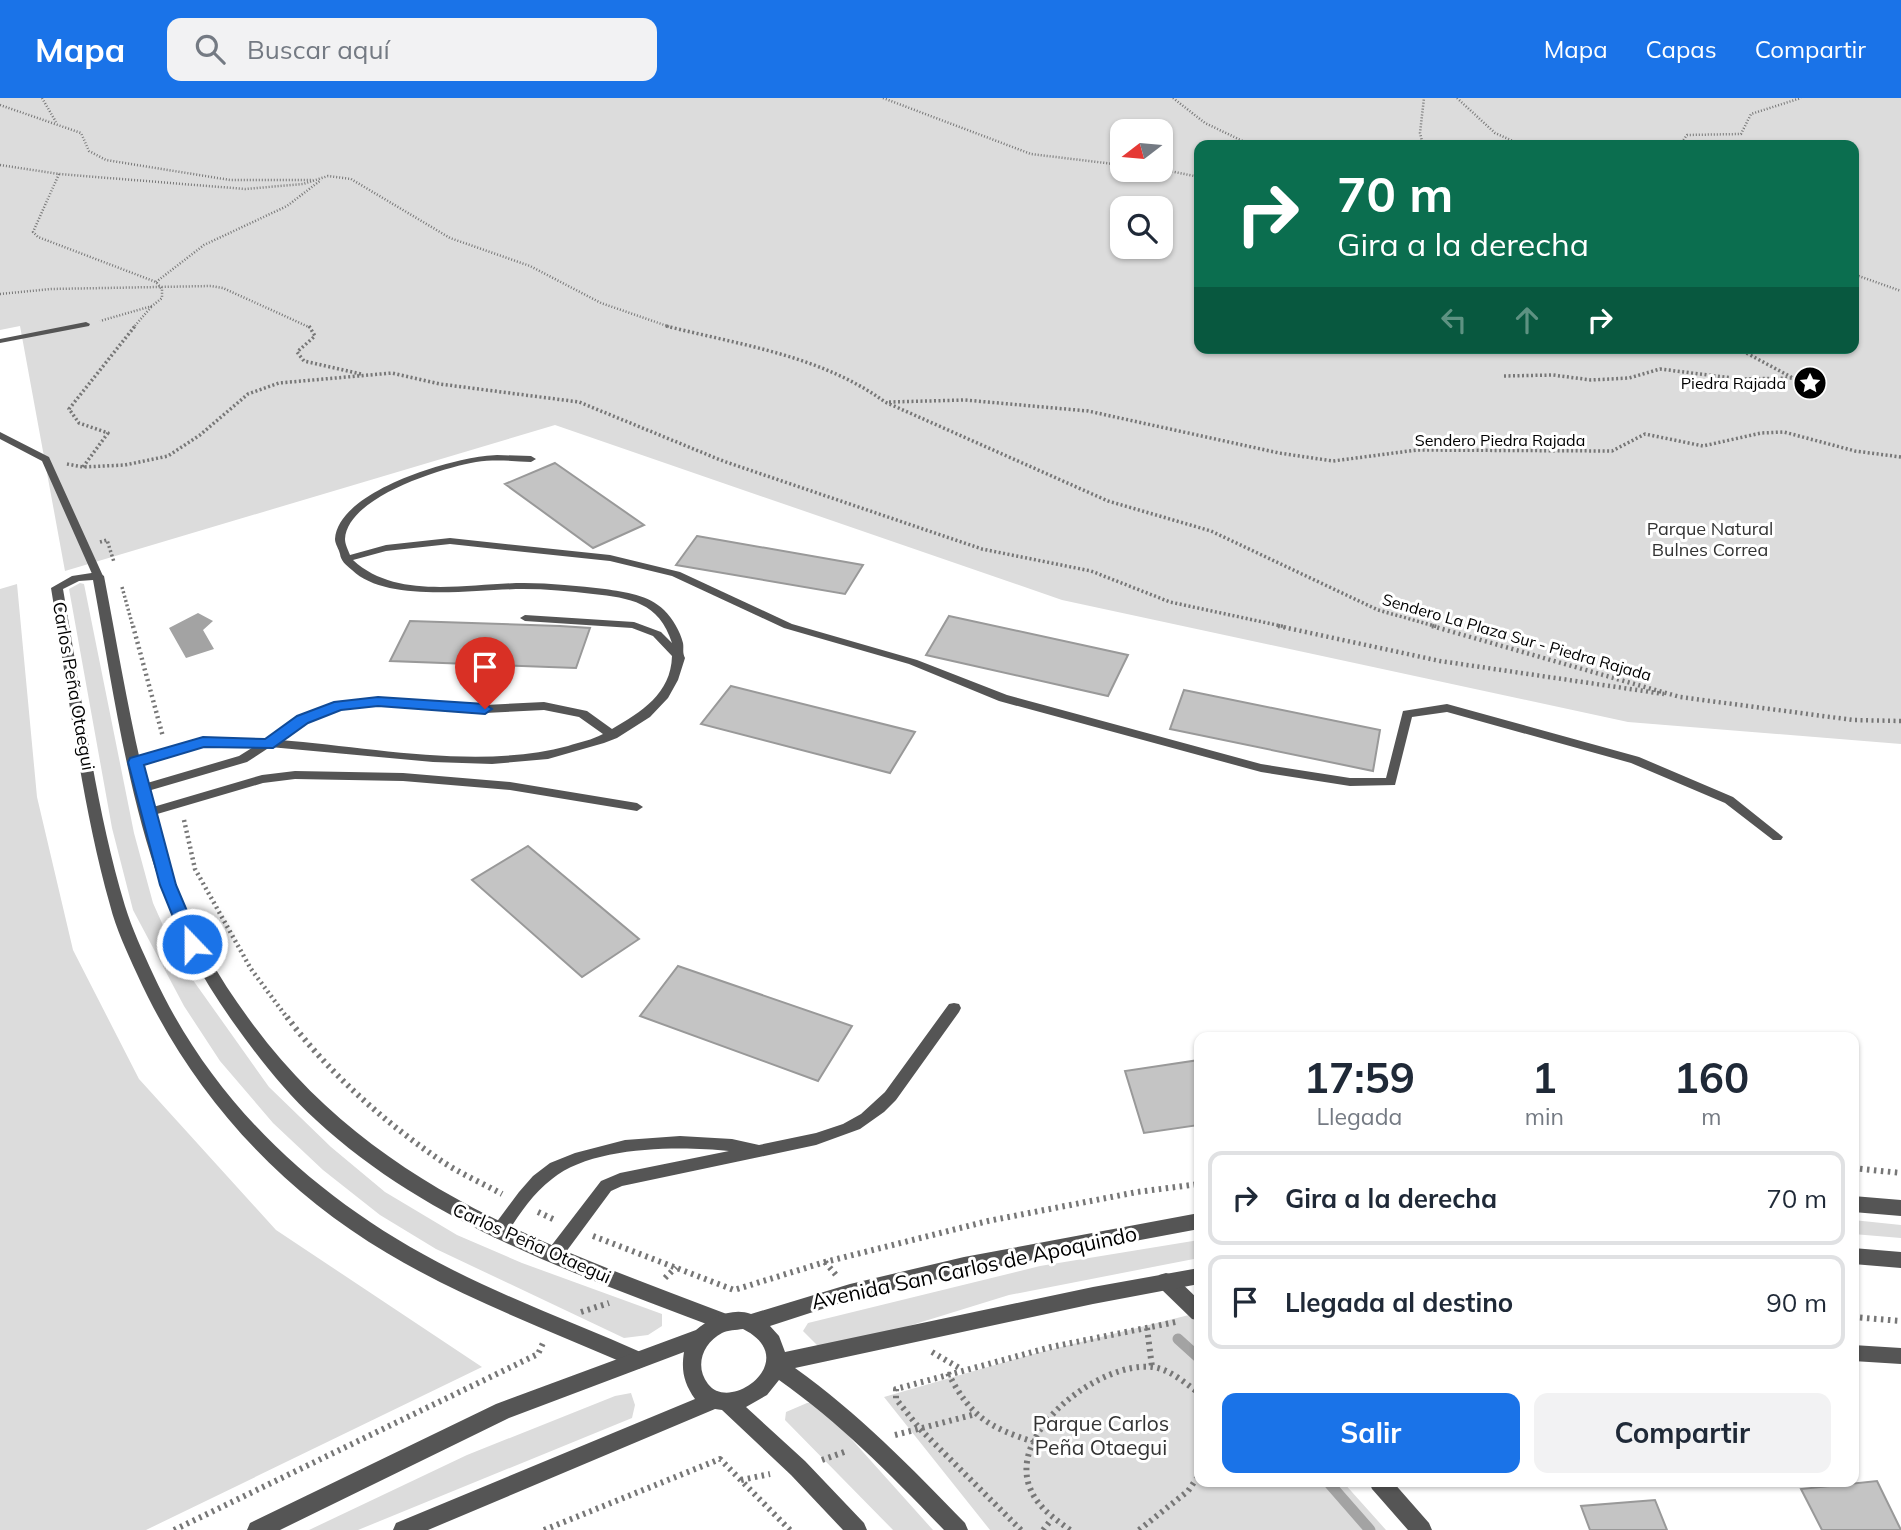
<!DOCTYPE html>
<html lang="es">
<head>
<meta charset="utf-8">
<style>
	:root { --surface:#fff; --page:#f2f2f3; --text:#1f2937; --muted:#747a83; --line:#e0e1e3; --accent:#1a73e8 }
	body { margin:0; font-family:Mulish,sans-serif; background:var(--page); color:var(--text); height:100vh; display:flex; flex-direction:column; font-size:26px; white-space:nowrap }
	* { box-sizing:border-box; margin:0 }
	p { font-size:23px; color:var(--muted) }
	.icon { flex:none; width:38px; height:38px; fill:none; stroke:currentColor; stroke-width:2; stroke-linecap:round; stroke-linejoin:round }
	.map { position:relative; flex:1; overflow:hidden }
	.sheet { position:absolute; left:1194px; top:934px; width:665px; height:455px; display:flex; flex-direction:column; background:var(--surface); border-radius:14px; box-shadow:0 2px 5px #0004 }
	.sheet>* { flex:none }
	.guide { position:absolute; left:1194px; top:42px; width:665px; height:214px; border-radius:14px; box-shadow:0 2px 5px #0004; background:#0b6e4f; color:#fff; overflow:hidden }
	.needle { width:46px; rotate:254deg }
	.controls { position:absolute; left:1110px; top:21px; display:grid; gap:14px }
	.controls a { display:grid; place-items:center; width:63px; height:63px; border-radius:14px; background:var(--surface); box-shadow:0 2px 5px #0004; font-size:35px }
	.pin { position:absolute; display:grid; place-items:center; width:60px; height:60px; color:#fff; margin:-72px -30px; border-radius:50% 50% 50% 0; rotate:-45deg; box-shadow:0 0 7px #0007 }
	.pin .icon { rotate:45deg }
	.me { position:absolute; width:77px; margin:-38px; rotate:338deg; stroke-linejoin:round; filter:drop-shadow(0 0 5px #0008) }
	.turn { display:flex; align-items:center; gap:24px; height:147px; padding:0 28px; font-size:32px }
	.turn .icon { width:91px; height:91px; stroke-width:2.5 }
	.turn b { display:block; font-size:49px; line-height:60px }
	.lanes { display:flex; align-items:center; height:66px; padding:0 28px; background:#0003; justify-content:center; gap:35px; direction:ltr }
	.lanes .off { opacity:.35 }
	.eta { display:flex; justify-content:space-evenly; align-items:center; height:119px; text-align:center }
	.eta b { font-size:42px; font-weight:700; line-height:49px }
	.button { display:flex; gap:14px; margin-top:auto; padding:14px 28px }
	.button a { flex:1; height:80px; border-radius:14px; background:var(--accent); color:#fff; font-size:28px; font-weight:700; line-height:80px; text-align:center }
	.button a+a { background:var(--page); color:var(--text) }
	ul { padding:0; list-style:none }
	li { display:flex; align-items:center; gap:21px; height:94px; margin:0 14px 10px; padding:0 14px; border:4px solid var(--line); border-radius:14px }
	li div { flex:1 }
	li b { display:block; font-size:26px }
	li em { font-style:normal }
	header { display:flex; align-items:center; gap:42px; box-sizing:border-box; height:98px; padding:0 35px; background:var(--accent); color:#fff }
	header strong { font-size:33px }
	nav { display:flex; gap:38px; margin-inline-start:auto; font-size:24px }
	.search { width:490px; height:63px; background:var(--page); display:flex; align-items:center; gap:18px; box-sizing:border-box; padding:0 24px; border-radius:14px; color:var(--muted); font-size:26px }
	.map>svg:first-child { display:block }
	.green { fill:#dcdcdc; fill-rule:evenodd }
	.water { fill:#a3a3a3 }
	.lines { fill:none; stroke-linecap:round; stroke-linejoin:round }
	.stream { stroke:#a3a3a3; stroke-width:11 }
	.building { fill:#c4c4c4; stroke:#999; stroke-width:2 }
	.path-far3 { stroke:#777; stroke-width:2.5; stroke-dasharray:1 2; stroke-linecap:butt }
	.path-far2 { stroke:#777; stroke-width:3.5; stroke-dasharray:2 2.5; stroke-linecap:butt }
	.path-far1 { stroke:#777; stroke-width:4.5; stroke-dasharray:2 3.5; stroke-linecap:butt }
	.path { stroke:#777; stroke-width:6; stroke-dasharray:2.5 4.5; stroke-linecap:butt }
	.service { fill:#555; fill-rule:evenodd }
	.minor { fill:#555; fill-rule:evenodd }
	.tertiary { fill:#555; fill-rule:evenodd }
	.route { fill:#1a73e8; stroke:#114b97; stroke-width:2 }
	.labels { text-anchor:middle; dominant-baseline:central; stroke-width:6; stroke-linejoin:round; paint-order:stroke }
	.far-poi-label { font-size:16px; fill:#000; stroke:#fff; text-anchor:end }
	.far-street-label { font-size:16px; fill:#000; stroke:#fff }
	.park-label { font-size:18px; fill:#333; stroke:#fff }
	.street-label { font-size:18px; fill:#000; stroke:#fff }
	.near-street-label { font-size:21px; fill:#000; stroke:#fff }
	.near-park-label { font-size:21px; fill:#333; stroke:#fff }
</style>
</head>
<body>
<header>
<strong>Mapa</strong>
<div class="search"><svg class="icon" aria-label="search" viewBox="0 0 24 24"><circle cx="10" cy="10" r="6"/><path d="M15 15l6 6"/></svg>Buscar aquí</div>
<nav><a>Mapa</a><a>Capas</a><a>Compartir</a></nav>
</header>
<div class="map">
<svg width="1901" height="1432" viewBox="0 0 1901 1432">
	<rect width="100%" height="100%" fill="#fff"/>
	<path class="green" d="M0,0H1901V646L1628,624L1062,502L555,327L65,473L20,228L0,232ZM1122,33H1160V72H1122ZM1199,47H1853V250H1199ZM1122,110H1160V149H1122Z
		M80,485L84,486L134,735L153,805L178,861L269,989L331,1049L385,1094L457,1137L522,1165L662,1216V1228L648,1237L624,1240L436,1151L380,1117L323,1072L273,1025L220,963L184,908L133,812L112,730L69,491Z
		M17,486L37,699L73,852L139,981L276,1132L482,1269L146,1432H0V491Z
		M1853,1122L1901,1127V1140L1853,1136Z
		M1199,1142V1160L1009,1197L886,1235L818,1248L803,1233L808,1225L1040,1168Z
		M1189,1217L1199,1228V1384H1343L1386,1432H990L884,1299L1033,1256Z
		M631,1295L635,1307L632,1320L358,1432H309L467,1357L615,1298Z
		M807,1305H819L933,1432H893L785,1322L786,1314Z"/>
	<path class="water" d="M198,515L213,523L203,532L214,551L186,560L169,530Z"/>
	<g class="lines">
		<path class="stream" d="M1178,1241L1199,1260
			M1328,1384L1370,1432"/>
	</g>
	<path class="building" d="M555,365L644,427L593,450L505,386Z
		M697,438L863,467L845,496L676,467Z
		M949,518L1128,557L1108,598L926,557Z
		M410,523L560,528L590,530L576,570L390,563Z
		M731,588L915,634L890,675L701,626Z
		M1184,592L1380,632L1373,673L1170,631Z
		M528,748L639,841L582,879L472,782Z
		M678,868L852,928L818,983L640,918Z
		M1199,962V1027L1144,1035L1125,973Z
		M1877,1383L1901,1432H1822L1801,1391Z
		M1655,1402L1667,1432H1590L1581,1408Z"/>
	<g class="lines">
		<path class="path-far3" d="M42,0L56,24
			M883,0L1031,56L1122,67
			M1173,0L1205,25L1251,47
			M1457,0L1495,35L1522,47
			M0,7L81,35L89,53L106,62L230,82H313
			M1423,47L1420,35L1424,0
			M1680,47L1687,37L1741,36L1751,16L1801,0
			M0,67L59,76L245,91L303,86L328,78L351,81L450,140L530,168L601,205L673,230
			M1160,71L1199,79
			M59,76L33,134L38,139L156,184L162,191V200L152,208L100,223
			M1853,176L1901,193
			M156,184L204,147L287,108L321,82
			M0,196L51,191L211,188L223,190L311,230
			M133,230L152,208"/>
		<path class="path-far2" d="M309,228L315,238L297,254L304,263L361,276
			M666,228C741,247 822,258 885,304L1108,403L1211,433L1378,512L1438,529
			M1504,278L1553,277L1591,282L1629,280L1660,271L1740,281L1793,280L1737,250
			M889,304L965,302L1088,313L1279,355L1333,363L1417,352L1612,353L1645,336L1703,348L1761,335L1784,334L1855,353L1901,359
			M67,366L83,369L125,367L168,358L200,337L248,296L279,285L392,275L440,286L579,304L723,363L982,451L1091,473L1170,504L1286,529
			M83,369L108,335L79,325L69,311L135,228
			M100,444L107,442L114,464
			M122,489L133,529"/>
		<path class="path-far1" d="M133,528L163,639
			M1278,528L1440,563L1664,596
			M1432,528L1680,599L1853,622L1901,623
			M184,722L195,771L251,871L288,921"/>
		<path class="path" d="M287,919C328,974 384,1024 440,1062C459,1075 482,1085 502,1096
			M1853,1070L1901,1075
			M538,1114L555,1122
			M593,1138L734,1192L825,1164L988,1123L1137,1094L1199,1086
			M825,1164L836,1177
			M665,1180L676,1169
			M581,1214L609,1205
			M1853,1219L1901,1223
			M1147,1230L1152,1269
			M932,1254L961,1271
			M948,1275C971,1319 988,1329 1034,1344
			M895,1337L972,1317
			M822,1362L847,1353
			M741,1382L770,1376
			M174,1432L538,1256L544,1243
			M544,1432L720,1361L790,1432
			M1021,1432L920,1331L896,1301V1291L1051,1249L1176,1224
			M1043,1432L1051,1422
			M1070,1432C1054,1420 1038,1410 1030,1390C1007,1333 1101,1263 1152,1269C1170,1271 1185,1285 1199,1295
			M1139,1432L1188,1393L1199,1377"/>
		<path class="service" d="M86,224L90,226L89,228L0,245V241Z
			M0,334L49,359L103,478L102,480L98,481L93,478L42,363L0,341Z
			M497,357L531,358L536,361L531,364C513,363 494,361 476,364C442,370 347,399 345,441C345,446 348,452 350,457L386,447L450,440L610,457L680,474L792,526L917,562L1007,597L1261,666L1350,680H1386L1403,613L1447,606L1639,659L1733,699L1783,739L1781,742H1773L1725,705L1631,665L1447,614L1412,619L1395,687L1350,688L1261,674L999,603L909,566L784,530L672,478L610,463L450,446L386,453L353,462C397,503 469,485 524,485C551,485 578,488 605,491C625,494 649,497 664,512C673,521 680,533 683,545C684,551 682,554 685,560L678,582L668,600L650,619L617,640L604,645L548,661L492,666L433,664L270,649L247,664L141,695L137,694L135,691L137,688L239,658L255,648L197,649L135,668L129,664L131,661L197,641H265L299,618L335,604L378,600L485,607L544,604L587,613L612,631C641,614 671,596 672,558L653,538L632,530L525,523L520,520L525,517L634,524L661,534L672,545C659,504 630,500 593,496C570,493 546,491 523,491C477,491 387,506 352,472C345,466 341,463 340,456C339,451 335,446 335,441C338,392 457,358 497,357ZM378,608L485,615L544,612L579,619L603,636C592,642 580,644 568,648C479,672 370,649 280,642L307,624L341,610Z
			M295,673L403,675L510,684L637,705L643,709L637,713L510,692L403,683L295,681L263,685L147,719L141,715L143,712L262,677Z
			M954,905L959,906L961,910L959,914L896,1002L884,1014L860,1031L816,1047L622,1088L611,1093L560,1162L554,1164L548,1162L546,1157L548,1152L601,1083L620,1075L729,1053C679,1048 592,1048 552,1081C532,1096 518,1118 505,1139L499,1141L493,1139L491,1134L493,1129L519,1094L533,1078L550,1065L575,1055L625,1042L680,1038L732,1041L759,1047L816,1035L843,1026L861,1016L885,994L949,906Z
			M1853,1247L1901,1250V1266L1853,1263Z"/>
		<path class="minor" d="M98,474L104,478C124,582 140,687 175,787C193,836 219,880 249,921C371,1090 546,1147 732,1218L734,1224L732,1230L725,1233C583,1179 429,1127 316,1022C284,993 258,959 233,924C204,883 178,837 161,788C126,690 112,585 93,482L79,483L63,491C82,597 94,705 125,808C132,831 143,854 153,876C214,1009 322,1106 451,1171C514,1203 580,1227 645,1256L648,1262L645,1268L638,1271L631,1268C549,1232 464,1201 387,1155C276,1089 190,993 137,876C127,854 116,831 110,807C81,704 69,596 51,490L72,478Z
			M1166,1175L1173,1177L1199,1202V1223L1192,1221L1159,1189L1157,1183L1159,1177Z
			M1369,1384H1393L1429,1425L1432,1432H1408L1372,1391Z"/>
		<path class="tertiary" d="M1853,1098L1901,1102V1118L1853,1114Z
			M1199,1115V1131L964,1175L850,1202L770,1228L779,1238L785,1254L1093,1189L1199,1170V1186L1093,1206L795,1270C858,1315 912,1370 965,1425L968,1432H944C892,1378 840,1325 779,1282L767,1297L746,1309L805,1363L864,1425L867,1432H843L791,1377L722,1312L715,1311L428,1432H393L396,1425L695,1301C684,1285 681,1273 684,1254L509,1320L280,1432H247L250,1425L496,1306L696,1232C710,1220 732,1209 751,1216L850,1186L964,1159ZM743,1231C803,1261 731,1316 708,1286C694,1268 703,1245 722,1235C728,1232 736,1232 743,1231Z
			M1853,1150L1901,1154V1170L1853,1166Z"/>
	</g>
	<path class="route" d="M378,599L485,606L492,611L485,616L378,608L341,612L308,625L273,650L204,649L144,667L176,787L201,846L198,851H186L160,787L128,664L130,660L203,639L265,641L297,618L334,604Z"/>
	<defs>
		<symbol id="sight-disc" viewBox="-11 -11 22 22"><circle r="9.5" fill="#000" stroke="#fff"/><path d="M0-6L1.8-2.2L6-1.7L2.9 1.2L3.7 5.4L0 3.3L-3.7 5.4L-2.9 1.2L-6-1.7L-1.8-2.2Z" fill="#fff"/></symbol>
	</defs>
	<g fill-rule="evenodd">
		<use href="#sight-disc" x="1791" y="266" width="38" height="38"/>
	</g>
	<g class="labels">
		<g class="far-poi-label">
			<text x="1786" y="285">Piedra Rajada</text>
		</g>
		<g class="far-street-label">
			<text x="1500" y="342">Sendero Piedra Rajada</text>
			<text transform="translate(1517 539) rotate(16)">Sendero La Plaza Sur - Piedra Rajada</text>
		</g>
		<g class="park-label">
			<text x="1710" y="430">Parque Natural<tspan x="1710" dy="21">Bulnes Correa</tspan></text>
		</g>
		<g class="street-label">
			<text transform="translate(74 588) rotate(80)">Carlos Peña Otaegui</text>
			<text transform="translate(532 1145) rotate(24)">Carlos Peña Otaegui</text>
		</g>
		<g class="near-street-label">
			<text transform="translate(974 1169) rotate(-12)">Avenida San Carlos de Apoquindo</text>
		</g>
		<g class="near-park-label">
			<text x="1101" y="1325">Parque Carlos<tspan x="1101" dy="24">Peña Otaegui</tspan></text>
		</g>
	</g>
</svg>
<div class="controls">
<a><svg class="needle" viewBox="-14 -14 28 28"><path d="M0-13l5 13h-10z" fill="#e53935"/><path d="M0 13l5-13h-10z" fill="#747a83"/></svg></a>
<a><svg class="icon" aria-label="search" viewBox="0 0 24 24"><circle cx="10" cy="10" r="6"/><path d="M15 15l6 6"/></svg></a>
</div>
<div class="pin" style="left:485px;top:611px;background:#d93025"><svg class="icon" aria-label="arrive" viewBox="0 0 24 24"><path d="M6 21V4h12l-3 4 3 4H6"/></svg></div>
<svg class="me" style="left:192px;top:846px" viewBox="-20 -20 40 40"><circle r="17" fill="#1a73e8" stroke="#fff" stroke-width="3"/><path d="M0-11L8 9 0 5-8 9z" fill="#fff"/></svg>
<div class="guide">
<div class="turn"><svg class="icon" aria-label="right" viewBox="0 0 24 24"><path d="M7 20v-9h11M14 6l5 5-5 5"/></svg><div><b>70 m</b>Gira a la derecha</div></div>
<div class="lanes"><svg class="icon off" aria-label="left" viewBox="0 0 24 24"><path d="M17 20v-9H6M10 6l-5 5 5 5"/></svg><svg class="icon off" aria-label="ahead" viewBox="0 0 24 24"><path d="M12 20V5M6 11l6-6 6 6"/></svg><svg class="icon" aria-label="right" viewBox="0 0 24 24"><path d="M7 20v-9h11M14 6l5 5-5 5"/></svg></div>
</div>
<section class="sheet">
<div class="eta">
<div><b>17:59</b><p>Llegada</p></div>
<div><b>1</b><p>min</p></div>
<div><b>160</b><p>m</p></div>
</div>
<ul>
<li><svg class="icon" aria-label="right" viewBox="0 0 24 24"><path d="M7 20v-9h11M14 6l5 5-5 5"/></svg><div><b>Gira a la derecha</b></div><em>70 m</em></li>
<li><svg class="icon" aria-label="arrive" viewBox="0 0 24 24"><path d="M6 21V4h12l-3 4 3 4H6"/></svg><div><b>Llegada al destino</b></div><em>90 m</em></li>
</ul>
<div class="button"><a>Salir</a><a>Compartir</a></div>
</section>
</div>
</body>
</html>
